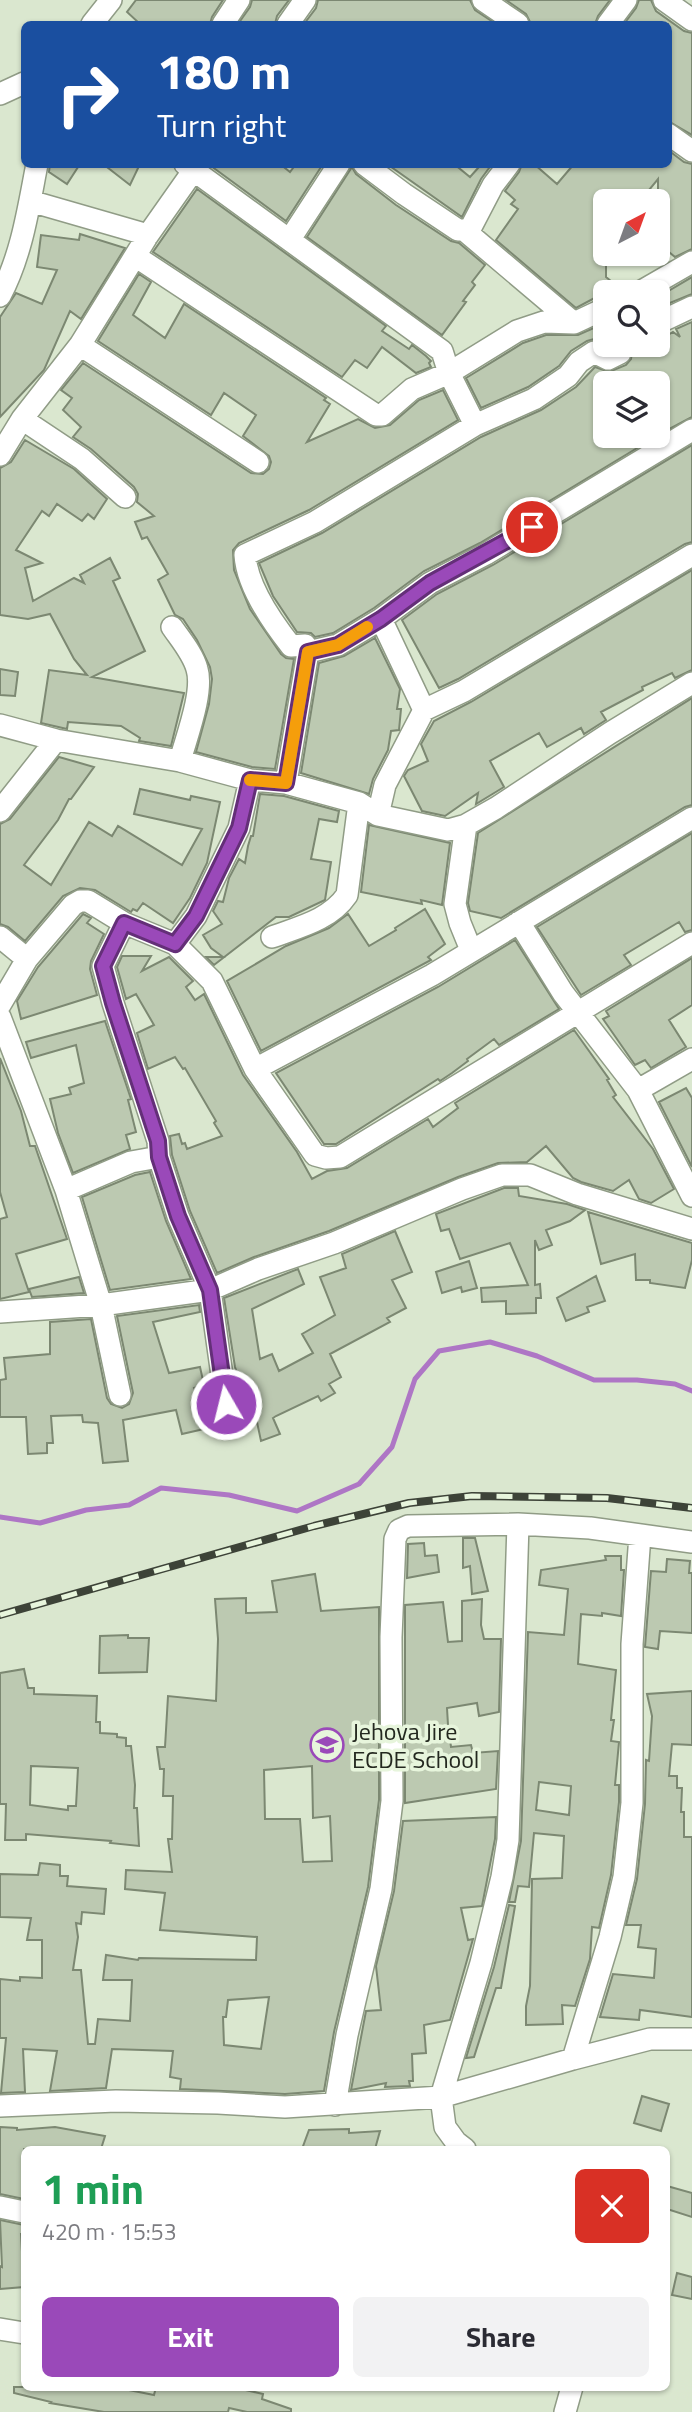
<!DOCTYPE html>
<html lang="en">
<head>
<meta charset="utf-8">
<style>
	:root { --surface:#fff; --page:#f2f2f3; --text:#2b2b33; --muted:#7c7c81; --accent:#9a49b9 }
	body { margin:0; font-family:"Titillium Web",sans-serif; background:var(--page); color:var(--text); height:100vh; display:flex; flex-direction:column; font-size:26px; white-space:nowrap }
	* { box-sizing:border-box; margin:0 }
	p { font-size:23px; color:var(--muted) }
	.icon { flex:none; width:38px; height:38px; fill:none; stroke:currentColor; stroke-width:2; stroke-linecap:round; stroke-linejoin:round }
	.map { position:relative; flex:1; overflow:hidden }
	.details { position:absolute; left:21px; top:2146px; width:649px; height:245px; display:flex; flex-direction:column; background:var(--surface); border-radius:10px; box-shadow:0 2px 5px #0004 }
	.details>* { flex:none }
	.hud { position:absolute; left:21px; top:21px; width:651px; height:147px; border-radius:10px; box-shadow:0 2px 5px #0004; background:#1a4fa0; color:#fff; overflow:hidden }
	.needle { width:46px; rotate:41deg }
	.tools { position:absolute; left:593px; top:189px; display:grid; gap:14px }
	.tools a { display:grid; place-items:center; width:77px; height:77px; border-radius:10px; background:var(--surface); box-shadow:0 2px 5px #0004; font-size:35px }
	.pin { position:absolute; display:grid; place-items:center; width:60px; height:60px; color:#fff; margin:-30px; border:4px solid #fff; border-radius:50%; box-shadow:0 2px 7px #0007 }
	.me { position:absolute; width:77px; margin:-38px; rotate:352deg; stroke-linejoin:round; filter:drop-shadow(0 0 5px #0008) }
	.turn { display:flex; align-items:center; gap:24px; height:147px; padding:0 21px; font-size:32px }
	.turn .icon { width:91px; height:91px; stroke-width:2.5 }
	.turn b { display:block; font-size:49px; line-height:60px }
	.round { display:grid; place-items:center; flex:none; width:74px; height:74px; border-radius:10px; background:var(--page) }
	.summary { display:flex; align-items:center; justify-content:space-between; height:119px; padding:0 21px }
	h1 { font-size:42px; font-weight:700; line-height:52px; color:#1e9e55 }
	.action { display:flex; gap:14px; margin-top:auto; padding:14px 21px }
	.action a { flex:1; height:80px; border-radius:10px; background:var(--accent); color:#fff; font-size:28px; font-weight:700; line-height:80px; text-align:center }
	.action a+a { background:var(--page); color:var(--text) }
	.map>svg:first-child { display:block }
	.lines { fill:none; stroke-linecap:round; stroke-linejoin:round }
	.stream { stroke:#ae76c5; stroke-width:5 }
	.building { fill:#bcc9b1; stroke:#7c8872; stroke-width:2; fill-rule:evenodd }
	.minor-casing { stroke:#909c86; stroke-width:24 }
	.minor { stroke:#fff; stroke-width:21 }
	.rail-casing { stroke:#3d4338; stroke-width:8 }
	.rail { stroke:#e7f5dc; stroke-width:5; stroke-dasharray:16; stroke-linecap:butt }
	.route-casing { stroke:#642f78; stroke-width:18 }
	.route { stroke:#9a49b9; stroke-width:12 }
	.slow { stroke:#f59e0b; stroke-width:12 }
	.labels { text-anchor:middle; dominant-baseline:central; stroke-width:7; stroke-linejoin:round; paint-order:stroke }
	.poi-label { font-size:24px; fill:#23281f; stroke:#e7f5dc; text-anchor:start }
</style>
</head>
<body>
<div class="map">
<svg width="692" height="2412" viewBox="0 0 692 2412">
	<rect width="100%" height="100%" fill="#dae7cf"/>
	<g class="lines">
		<path class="stream" d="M0,1517L40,1523L86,1510L129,1505L161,1488L229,1495L297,1511L359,1484L392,1447L415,1379L439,1351L490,1342L537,1356L594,1380H637L675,1384L692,1391"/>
	</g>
	<path class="building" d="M136,0H223L212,17L210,24H140L127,12Z
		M252,0H289L277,16L275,24H238L250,7Z
		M318,0H470L475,10L496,24H304L316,8Z
		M506,0H610L598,16L595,24H531L526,14Z
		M639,0H651L656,11L684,31L692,33V135L668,121V24H624L636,8Z
		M668,150L684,162L692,164V249L675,257L658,243V179L640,201H606V254L608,255L606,259V277L617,286L576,308L496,240L518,209L511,204L515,200L505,191L519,172L522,164H534L557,184L574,164H668Z
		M50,164H80L67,184L49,172Z
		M103,164H140L130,185Z
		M211,164H280L290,172L296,164H323L286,221L211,166Z
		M387,164H454L470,177L479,167L476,164H492L481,179L462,217Z
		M352,167L356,174L396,205L451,241L459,243L485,265L472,282L475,285L463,301L466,302L442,335L307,237Z
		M197,189L386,326L382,331L409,349L412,345L426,356L431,361L429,363L431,367L416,373L382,347L367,368L355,360L342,377L153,252Z
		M80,234L125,248L81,319L70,311L44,370L0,417V317L16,293L42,304L57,270L37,267L41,235L79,240Z
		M139,274L151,282L133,315L165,338L184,304L326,398L324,400L330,404L307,442L358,419L375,428L390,425L419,400L443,390L458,420L309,510L239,543L233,550L234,570L250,609L281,654L286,658L294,659L275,769L252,767L196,752L209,704L212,679L210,667L197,640L183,619L175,615L158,580L168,574L147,537L142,539L135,522L154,516L137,502L138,494L134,487L91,449L73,437L81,427L63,410L72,398L61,390L83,363L251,473L263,474L269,469L271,462L269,456L243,436L256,415L224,393L211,415L98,341Z
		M692,277V294L665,305L660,296Z
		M692,322V417L658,435V383H606V436H657L480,543L424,571L374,608L333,633L315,637L311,633L297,632L273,596L259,563L322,533L481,437L541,410L576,387L595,367L609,372L626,365L631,359L633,345H658V341L673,332L680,337L676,329Z
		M605,323L606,343L594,339L587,341L571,351L559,366L528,387L481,408L466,378L523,343L546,335H578Z
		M25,440L74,469L107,499L94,519L88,514L82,521L57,504L49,516L42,511L16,550L42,563L25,568L33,601L74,578L84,583L80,575L110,558L120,578L113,581L145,651L92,677L184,693L171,746L139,741L140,738L121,726L68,722L67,729L41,723L49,670L87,675L74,659L50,614L28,619L0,615V468L11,462Z
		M692,445V542L685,544L458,679L439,688L402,620L437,594L493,565Z
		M692,570V670L675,678L672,673L642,687L643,690L601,712L606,720L584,734L581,728L547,747L539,733L490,761L504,787L476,804L478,793L445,816L422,811L404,776L408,770L428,761L421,744L434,721L471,702Z
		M375,638L400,689L397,709H401L399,730L391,731L388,750L373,779L369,794L301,773L319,663L344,656Z
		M0,669L18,672L15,696L0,695Z
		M692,698V805L685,807L501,918L470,911L468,903L478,833Z
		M59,757L94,767L71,799H69L58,820L24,865L51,885L89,822L112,836L118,826L182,865L202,829L134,814L140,789L190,800L191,796L220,802L207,863L190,898L173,923L143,903L137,911L133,909L131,912L95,890L80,888L63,896L25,941L8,927L0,924V824L10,819Z
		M260,794L284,796L339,811L337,822L319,819L311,859L331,862L325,900L289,917H276L214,965L206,957H223L211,948L203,935L222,924L213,911L218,901L223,902L229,878L239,859L245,863L248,846L251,836H253Z
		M369,825L450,843L442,905L421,900L422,904L361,892Z
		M692,833V930L685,932L679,922L624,955L631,965L581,995L537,927Z
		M425,909L445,944L428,957L431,960L261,1051L227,981L286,946L329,928L348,914L369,946L396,930L395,928Z
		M83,914L91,918L87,923L104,934L91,961L90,969L97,995L21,1019L17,1001L38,967Z
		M515,940L559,1009L499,1045L494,1039L467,1059L468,1061L452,1073L440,1081L438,1079L336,1144H324L276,1073L438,987Z
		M122,956H151L142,971L169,957L193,981L186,987L195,1000L204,994L243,1075L297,1152L312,1179L327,1171L347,1168L428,1119L433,1127L458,1108L455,1103L574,1030L609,1079L607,1080L616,1095L613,1097L653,1149L674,1189L651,1203L639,1199L629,1180L613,1191L581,1182L573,1178L546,1146L527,1162L498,1163L458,1177L329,1231L254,1257L217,1273L190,1211L172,1155L170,1136L179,1134L182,1144L185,1143L187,1149L222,1136L214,1123L216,1121L185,1068L183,1069L175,1057L148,1069L137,1033L154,1025L136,994L126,999L117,967Z
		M692,958V1005L669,1020L686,1047L651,1068L645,1060L635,1065L603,1019L609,1016L606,1011Z
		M105,1021L131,1099L128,1100L136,1132L126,1135L130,1149L73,1173L58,1133L50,1099L71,1094L69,1088L84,1083L76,1045L31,1058L26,1042Z
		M0,1058L21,1111L30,1146H35L67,1239L16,1254L29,1292L0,1299V1219L7,1217L0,1192Z
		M686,1088L692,1098V1167L659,1102Z
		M150,1172L166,1221L191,1279L110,1290L82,1197L135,1175Z
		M504,1188H518L519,1196L567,1204L585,1210L570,1221L546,1230L552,1245L539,1250L535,1240V1285L540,1284L541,1298H536V1313L506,1314V1301L482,1302L481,1288L528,1285L510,1243L460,1259L449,1229L441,1231L436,1214Z
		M588,1212L692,1243V1260L685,1288L650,1283V1280H636L635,1254L601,1264Z
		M395,1231L412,1272L392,1280L406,1308L387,1318L390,1322L330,1354L341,1377L329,1384L335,1393L321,1401L318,1396L276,1416L273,1418L280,1434L261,1441L257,1422L246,1400L235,1367L224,1298L298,1269L304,1284L252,1309L260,1359L272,1354L279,1371L313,1353L302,1334L335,1315L320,1277L346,1268L342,1254Z
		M469,1261L477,1288L462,1292L461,1287L442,1293L436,1272Z
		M596,1276L605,1301L587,1307L589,1312L566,1321L557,1298Z
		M79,1277L84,1293L32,1297L29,1289Z
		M199,1305L200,1312L153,1322L169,1373L200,1367L204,1385L194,1388L204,1429L182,1434L176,1410L123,1420L128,1461L103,1463L98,1423L83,1422L82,1415L51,1416L53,1443H47V1453L28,1454L26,1417H0V1380L6,1379L4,1358L50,1354V1322L91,1319L107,1398L111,1404L122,1408L129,1404L133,1393L117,1316Z
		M463,1538H475L488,1591L472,1594L470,1566L463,1568Z
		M424,1543L425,1556L437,1555L439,1572L407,1578L408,1544Z
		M605,1556H621V1570H624L621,1616L602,1613V1616L581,1614L578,1664L616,1670L611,1720H614L611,1741L619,1742L615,1785H619V1802L611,1875L599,1928L592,1927L590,1959L575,2006L562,2005L563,2024L526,2025V2006L530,1986L532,1879L562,1878L564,1836L534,1833L529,1887L518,1886L515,1902H509L521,1841L528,1632L564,1635L568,1589L539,1585L541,1570L606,1560ZM539,1782L571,1786L569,1815L536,1810Z
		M667,1559L690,1561L689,1573H692V1633L660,1631L658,1649L645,1647L651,1571L666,1572Z
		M315,1574L321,1611L379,1607V1800L368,1887L334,2032L324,2091L285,2094L180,2089L181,2079L170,2077L173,2051L112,2049L106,2088L50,2091L57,2051L23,2049L25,2092L1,2093L6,2038H0V1979L20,1981V1977L42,1978V1940H27L31,1918L0,1917V1874L38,1875L40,1863L60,1865V1876H68L67,1886L106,1889L104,1914L82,1912L81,1924L76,1923L78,1937L73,1970H81L88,2044H95L98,2019L130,2021L132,1980H103L106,1955L138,1960L139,1958L256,1960L257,1937L160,1930L165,1893L125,1889L126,1870L172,1872L168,1839H172L173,1796H163L164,1769H160L157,1747H165L168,1696L216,1701L218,1639L215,1599L246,1598V1613L277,1612L272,1581ZM312,1766L313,1818L330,1816L332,1861L303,1862L300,1819H265L264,1770ZM269,1997L261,2049L224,2045L223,2017H226L228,2000Z
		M482,1599L481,1625L484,1639H501L499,1712L479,1716L477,1703L447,1708L448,1725L451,1747L471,1745L473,1753L498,1751L496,1789L405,1803V1605L443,1602L448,1642L462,1641V1601Z
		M128,1635V1638H149L147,1672L99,1673L100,1636Z
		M24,1669L28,1688H34V1694L97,1696L96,1722H100V1733L117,1734V1737L126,1738V1746H131L135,1785L134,1808H137L139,1846L110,1843L111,1841L26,1834V1840H5L6,1804H0V1673ZM31,1766L78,1768L76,1806H68V1810L30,1805Z
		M692,1691V1745L672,1744L669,1776H677V1788H682L681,1812H684V1837H692V2017L640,2010L639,2020L600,2017L613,1974L654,1978L656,1949L638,1947L641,1925H626L637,1879L645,1804L646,1760L649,1761L652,1716L647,1694Z
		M496,1817L495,1839L482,1906L461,1908L468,1940L473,1939L450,2020L424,2025L426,2053L412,2054L413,2081H409L410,2086L385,2087L386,2083L351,2090L366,2011L381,2010L376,1966L394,1891L403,1821Z
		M509,1905L515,1906L501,1988H496L474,2057L466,2058L494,1967Z
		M642,2096L669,2104L661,2131L634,2123Z
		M0,2127L17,2128V2130L55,2127L105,2136L101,2149H24V2199L0,2194Z
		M349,2129V2133L380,2131L375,2149H302L309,2130Z
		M667,2186L692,2193V2217L667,2209Z
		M0,2220L24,2225V2234H21L24,2287L0,2289V2266L2,2267Z
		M677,2273L692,2277V2299L672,2295Z
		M14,2387H114L154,2395L156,2387H233L263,2394L262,2399L291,2409V2412H247L229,2408L228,2412H104L50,2403L51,2402L14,2393Z"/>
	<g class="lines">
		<defs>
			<path id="minor" d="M483,0L518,24
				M664,0L692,20
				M92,24L111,0
				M223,24L239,0
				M288,24L305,0
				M608,24L626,0
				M0,94L24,83
				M668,134L692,151
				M185,164L442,351L449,373L475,425
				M364,164L404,194L458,230H464L574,323
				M30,201L148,235
				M468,233L493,185L509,164
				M290,239L339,164
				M135,256L376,415H382L412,389L449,373L517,331L544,322L574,323L606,308
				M640,292L692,262
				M0,296C22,254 28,210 37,164
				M658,323L692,307
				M80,345L258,462
				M22,419L82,459L125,497
				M0,455L22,419L80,345L148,235L198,164
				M381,619L424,710
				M172,627C181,640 193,654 197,669C204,692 186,738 180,761
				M308,652L338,645L381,619L430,583L486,554L692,430
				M0,725L56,740L180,761L250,780L286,783L359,803L378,815L448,830L466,825L496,808L610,733L692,683
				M286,783L308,652L305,645L291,646C272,622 247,585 245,555L315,522L475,425L534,399L568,376L579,362L594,352L608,359L620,353V345
				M0,811L56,740
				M378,815L385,785L424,710L464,691L692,555
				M466,825L455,904L460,923L471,950
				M519,922L563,993L638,1090L692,1196
				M124,923L103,966L113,1003L158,1141L159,1157L178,1216L210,1290L226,1404
				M0,937L27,959
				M272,937C299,927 330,920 347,895L359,803
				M175,944L196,916L239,828L250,780
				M0,1005L27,959L73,905L80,901H88L124,923L175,944L212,981L255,1069L315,1155L326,1158L340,1157L692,943
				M0,1017L66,1190L101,1305L120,1395
				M255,1069L432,975L692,818
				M638,1090L692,1059
				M66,1190L131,1162L159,1157
				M0,1312L101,1305L210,1290L258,1269L334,1243L462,1189L502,1175H530L577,1194L692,1229
				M573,2059L610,1937L624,1877L632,1803V1644L640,1535
				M335,2105L347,2035L381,1889L392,1801L391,1637L395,1539L399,1530L408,1526L518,1524L590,1528L692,1542
				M0,2106L116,2101L218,2103L285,2107L441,2097L573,2059L650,2039H692
				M465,2149L456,2142L445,2127L441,2097L481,1963L502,1877L508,1840L518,1524
				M0,2207L24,2212
				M0,2329L24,2333
				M565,2412L572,2387"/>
		</defs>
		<use href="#minor" class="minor-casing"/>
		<use href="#minor" class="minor"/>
		<defs>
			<path id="rail" d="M0,1615L314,1526L409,1503L472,1496L607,1498L692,1508"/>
		</defs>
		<use href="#rail" class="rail-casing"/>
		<use href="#rail" class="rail"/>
	</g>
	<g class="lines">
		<defs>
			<path id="route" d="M226,1404L210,1290L178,1216L159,1157L158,1141L113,1003L103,966L124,923L175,944L196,916L239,828L250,780L286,783L308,652L338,645L381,619L430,583L532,527"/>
		</defs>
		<use href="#route" class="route-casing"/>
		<use href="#route" class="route"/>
		<path class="slow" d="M250,780L286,783L308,652L338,645L367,627"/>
	</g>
	<defs>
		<symbol id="school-ring" viewBox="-11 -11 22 22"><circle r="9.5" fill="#e7f5dc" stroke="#9a49b9" stroke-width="1.5"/><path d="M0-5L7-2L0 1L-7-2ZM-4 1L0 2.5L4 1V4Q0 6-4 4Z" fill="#9a49b9"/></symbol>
	</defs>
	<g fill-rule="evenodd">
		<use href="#school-ring" x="308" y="1726" width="38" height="38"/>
	</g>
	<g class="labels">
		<g class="poi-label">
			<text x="352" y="1731">Jehova Jire<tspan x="352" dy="28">ECDE School</tspan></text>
		</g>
	</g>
</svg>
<div class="tools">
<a><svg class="needle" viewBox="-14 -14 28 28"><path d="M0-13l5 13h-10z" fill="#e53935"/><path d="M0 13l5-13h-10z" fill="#7c7c81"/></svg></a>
<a><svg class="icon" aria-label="search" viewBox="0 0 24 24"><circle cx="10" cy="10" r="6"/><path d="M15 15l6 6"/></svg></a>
<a><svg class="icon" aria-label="layers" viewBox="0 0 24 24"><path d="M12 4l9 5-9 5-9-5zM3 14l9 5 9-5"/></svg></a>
</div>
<div class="pin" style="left:532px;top:527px;background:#d93025"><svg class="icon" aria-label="arrive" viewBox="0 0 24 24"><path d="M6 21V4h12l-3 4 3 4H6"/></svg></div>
<svg class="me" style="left:226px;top:1404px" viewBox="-20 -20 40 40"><circle r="17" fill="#9a49b9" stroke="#fff" stroke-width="3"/><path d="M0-11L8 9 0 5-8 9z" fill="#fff"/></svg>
<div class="hud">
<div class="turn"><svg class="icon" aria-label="right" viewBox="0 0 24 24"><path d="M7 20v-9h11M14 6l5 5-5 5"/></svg><div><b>180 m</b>Turn right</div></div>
</div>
<section class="details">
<div class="summary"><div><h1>1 min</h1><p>420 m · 15:53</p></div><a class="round" style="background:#d93025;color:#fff"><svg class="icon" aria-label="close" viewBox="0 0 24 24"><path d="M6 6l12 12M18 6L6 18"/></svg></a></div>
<div class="action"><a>Exit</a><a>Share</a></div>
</section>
</div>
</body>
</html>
